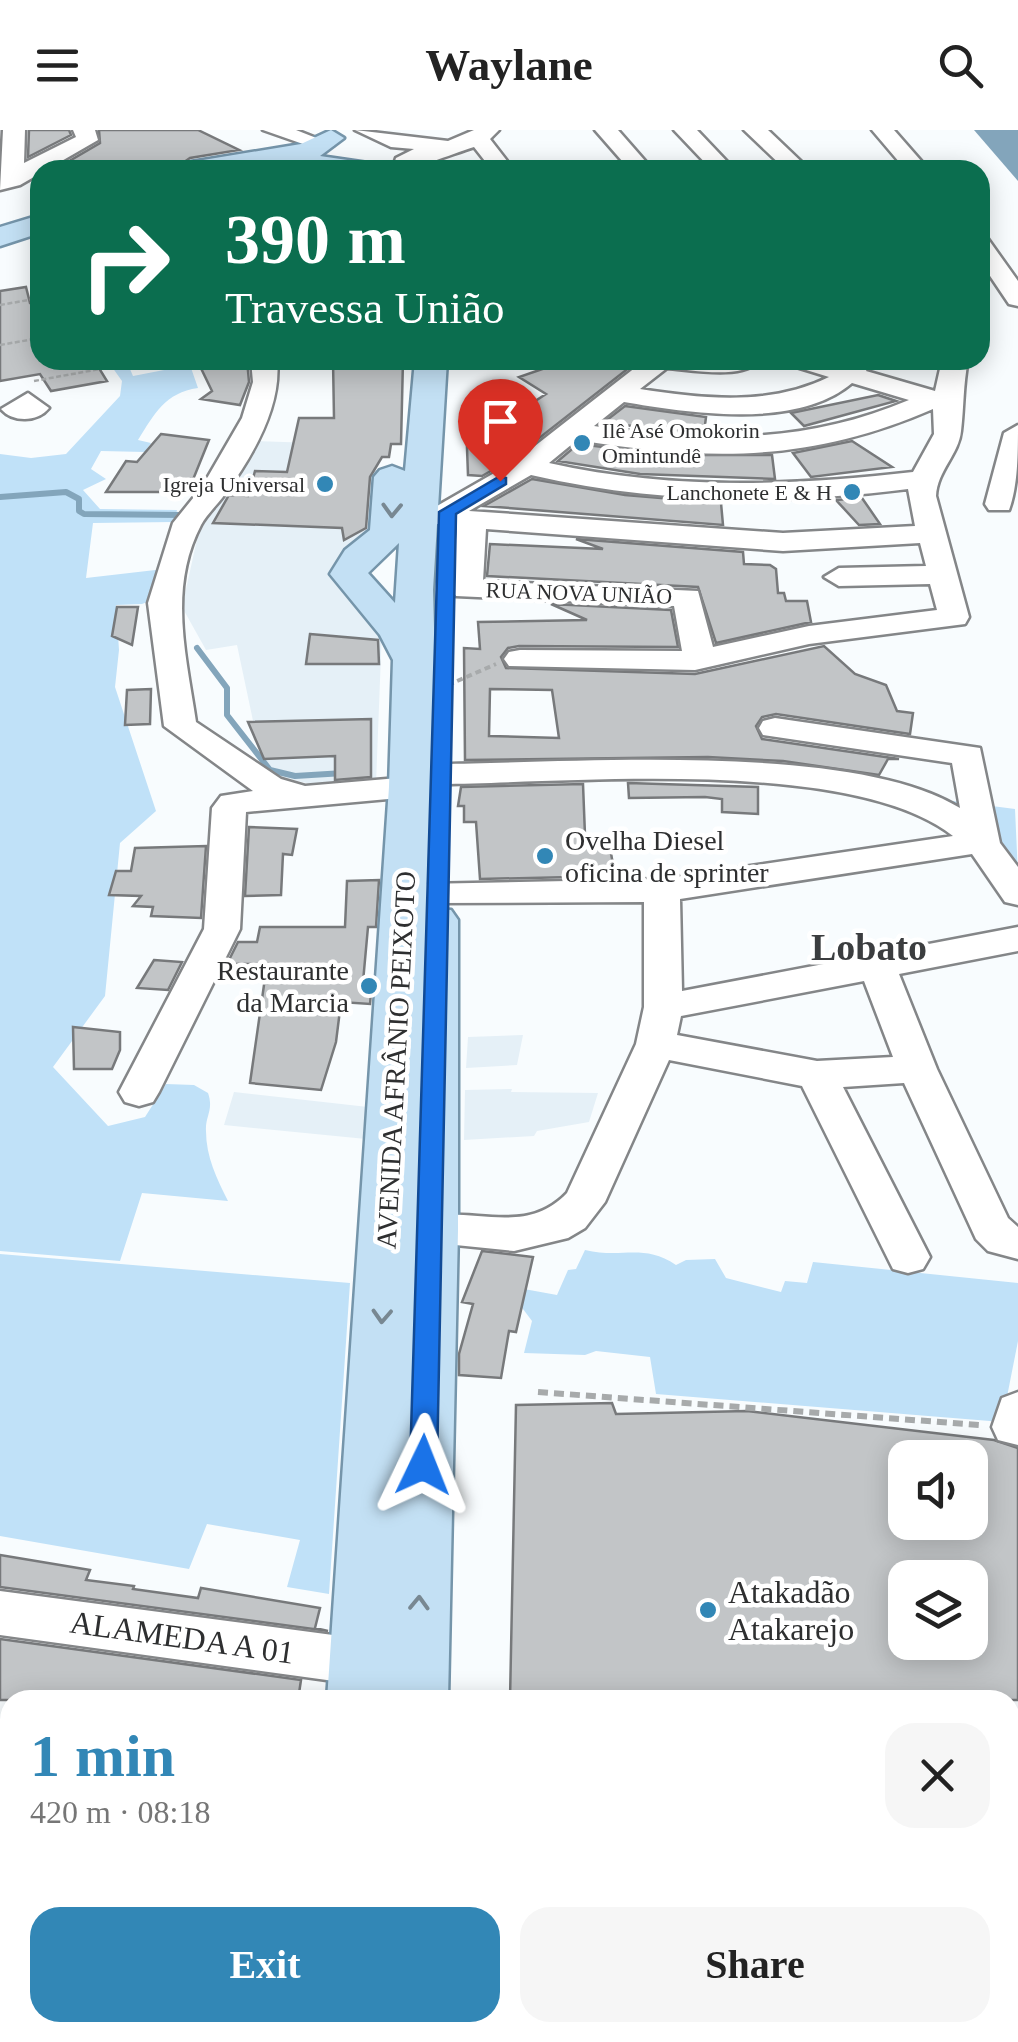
<!DOCTYPE html>
<html lang="en">
<head>
<meta charset="utf-8">
<style>
	:root { --surface:#fff; --page:#f6f6f6; --text:#222; --muted:#767676; --accent:#3287b6 }
	body { margin:0; font-family:"Times New Roman",serif; background:var(--page); color:var(--text); height:100vh; display:flex; flex-direction:column; font-size:38px; white-space:nowrap }
	* { box-sizing:border-box; margin:0 }
	p { font-size:32px; color:var(--muted) }
	.icon { flex:none; width:55px; height:55px; fill:none; stroke:currentColor; stroke-width:2; stroke-linecap:round; stroke-linejoin:round }
	.map { position:relative; flex:1; overflow:hidden }
	.drawer { position:absolute; left:0px; top:1560px; width:1020px; height:352px; display:flex; flex-direction:column; background:var(--surface); border-radius:30px 30px 0 0; box-shadow:0 5px 25px #0003 }
	.drawer>* { flex:none }
	.hud { position:absolute; left:30px; top:30px; width:960px; height:210px; border-radius:30px; box-shadow:0 5px 25px #0003; background:#0b6e4f; color:#fff; overflow:hidden }
	.tools { position:absolute; left:888px; top:1310px; display:grid; gap:20px }
	.tools a { display:grid; place-items:center; width:100px; height:100px; border-radius:20px; background:var(--surface); box-shadow:0 5px 25px #0003; font-size:50px }
	.pin { position:absolute; display:grid; place-items:center; width:85px; height:85px; color:#fff; margin:-102px -42px; border-radius:50% 50% 50% 0; rotate:-45deg; box-shadow:0 0 10px #0007 }
	.pin .icon { rotate:45deg }
	.me { position:absolute; width:110px; margin:-55px; rotate:2deg; stroke-linejoin:round; filter:drop-shadow(0 0 8px #0008) }
	.turn { display:flex; align-items:center; gap:35px; height:210px; padding:0 30px; font-size:45px }
	.turn .icon { width:130px; height:130px; stroke-width:2.5 }
	.turn b { display:block; font-size:70px; line-height:85px }
	.round { display:grid; place-items:center; flex:none; width:105px; height:105px; border-radius:30px; background:var(--page) }
	.head { display:flex; align-items:center; justify-content:space-between; height:170px; padding:0 30px }
	h1 { font-size:60px; font-weight:700; line-height:75px; color:var(--accent) }
	.primary-button { display:flex; gap:20px; margin-top:auto; padding:20px 30px }
	.primary-button a { flex:1; height:115px; border-radius:30px; background:var(--accent); color:#fff; font-size:40px; font-weight:700; line-height:115px; text-align:center }
	.primary-button a+a { background:var(--page); color:var(--text) }
	header { display:flex; justify-content:space-between; align-items:center; height:130px; padding:0 30px; background:var(--surface); font-size:45px; font-weight:700 }
	.map>svg:first-child { display:block }
	.built { fill:#e5f0f7 }
	.green { fill:#c0e1f8 }
	.water { fill:#83a5bb }
	.lines { fill:none; stroke-linecap:round; stroke-linejoin:round }
	.stream { stroke:#83a5bb; stroke-width:6 }
	.building { fill:#c2c5c7; stroke:#77797b; stroke-width:2.5; fill-rule:evenodd }
	.minor-casing { stroke:#848688; stroke-width:5 }
	.major-casing { stroke:#7595aa; stroke-width:5 }
	.path-far2 { stroke:#a7aaab; stroke-width:2.5; stroke-dasharray:5 2.5; stroke-linecap:butt }
	.path-far1 { stroke:#a7aaab; stroke-width:4; stroke-dasharray:6 4; stroke-linecap:butt }
	.path { stroke:#a7aaab; stroke-width:6; stroke-dasharray:10 6; stroke-linecap:butt }
	.minor { fill:#fff; fill-rule:evenodd }
	.major { fill:#c3e0f4; fill-rule:evenodd }
	.oneway { stroke:#788892 }
	.route { fill:#1a73e8; stroke:#114b97; stroke-width:2.5 }
	.poi-dot { fill:#3287b6; stroke:#fff; stroke-width:4 }
	.labels { text-anchor:middle; dominant-baseline:central; stroke-width:9; stroke-linejoin:round; paint-order:stroke }
	.far-poi-label { font-size:22px; fill:#2e2f30; stroke:#fff; text-anchor:end }
	.far-street-label { font-size:22px; fill:#2e2f30; stroke:#fff }
	.poi-label { font-size:28px; fill:#2e2f30; stroke:#fff; text-anchor:start }
	.street-label { font-size:28px; fill:#2e2f30; stroke:#fff }
	.near-poi-label { font-size:32px; fill:#2e2f30; stroke:#fff; text-anchor:start }
	.near-street-label { font-size:32px; fill:#2e2f30; stroke:#fff }
	.district-label { font-size:38px; font-weight:bold; fill:#3b3d3f; stroke:#fff }
</style>
</head>
<body>
<header><svg class="icon" aria-label="menu" viewBox="0 0 24 24"><path d="M4 6h16M4 12h16M4 18h16"/></svg>Waylane<svg class="icon" aria-label="search" viewBox="0 0 24 24"><circle cx="10" cy="10" r="6"/><path d="M15 15l6 6"/></svg></header>
<div class="map">
<svg width="1018" height="1912" viewBox="0 0 1018 1912">
	<rect width="100%" height="100%" fill="#f8fcfe"/>
	<path class="built" d="M253,311L374,315L369,340H377L371,408L348,424L382,499L376,654L328,658L264,643L237,515L206,520L182,477L200,396L228,361Z
		M523,905L517,935L466,938L468,907Z
		M512,959L511,962L598,963L589,992L537,1001L534,1006L464,1010L465,960Z
		M234,962L368,977L366,1009L224,995Z"/>
	<path class="green" d="M107,230H126L133,246L190,235L198,258C165,263 155,283 138,310L151,313L145,322L101,321L91,339L106,349L83,360L100,379L177,380L174,392L93,393L86,448L164,439L157,468L142,474L116,475L119,520L115,557L156,681L120,713L105,866L53,937L108,996L145,987L166,954L194,955L208,963C214,980 205,986 206,1001C206,1027 217,1049 228,1071L142,1063L120,1131L0,1121V324L31,328L66,324L120,266L122,251Z
		M930,668L1015,679L1018,745Z
		M585,1120C622,1129 643,1113 676,1135L686,1130L715,1129L726,1148L781,1162L785,1151L807,1153L813,1132L1018,1153V1211L1002,1292L656,1264L650,1227L596,1221L585,1225L524,1223L532,1191L520,1175L524,1159L557,1165L568,1140L576,1139Z
		M0,1124L350,1153L329,1464L287,1457L300,1410L207,1394L189,1439L0,1406Z"/>
	<path class="water" d="M974,0H1018V51Z"/>
	<g class="lines">
		<path class="stream" d="M0,367L66,362L79,369V381L84,384L182,385
			M197,518L227,558V585L270,640L295,646L344,643"/>
	</g>
	<path class="building" d="M29,0H69L71,5L28,27Z
		M99,0H198L239,20L190,28L173,40H54L100,13Z
		M26,157L30,173L40,172V230H94L107,251L51,261L40,244L0,251V161Z
		M197,230H247L249,252L240,275L201,269L212,261Z
		M333,230H403L401,314H391L389,327H382L370,347L366,398L344,410L342,398L213,393L229,365L248,366L255,341L287,342L299,288H334Z
		M547,230H639L515,327L482,346L468,345L466,291H504L546,264L519,247L551,236Z
		M878,265L896,271L804,296L791,283Z
		M625,276L706,287L704,303L603,293Z
		M161,304L209,310L188,362H106L126,331L137,332Z
		M852,311L892,337L811,347L793,323Z
		M578,314L670,325H772L775,349L640,344L558,331Z
		M532,349L625,365L721,373L723,395L484,376Z
		M862,368L880,394L859,395L836,370Z
		M576,409L743,422L744,434L770,435L776,439L778,463H784L786,471H807L811,492L716,513L698,457L487,446L490,414L603,419Z
		M551,474L671,480L678,517L519,516L508,518L501,527L506,538L695,544L824,516L855,544L886,555L897,581L913,583L910,604L776,584L762,587L756,596L762,609L899,629H888L879,645L783,631L708,627L465,630L464,518L480,519L478,492L587,490ZM490,559L552,560L559,608L489,606Z
		M117,477H138L132,515L112,506Z
		M310,504L378,510L379,534H306Z
		M151,559L150,594L125,595L127,560Z
		M371,589V647L335,650V626L264,629L248,592Z
		M628,653L758,657V684L722,682V669L705,667L629,668Z
		M583,654L585,705L608,706L615,746L480,749L476,692H464V676H458L461,657Z
		M249,697L297,699L292,725L283,724L281,765L245,766Z
		M206,716L201,788L151,786L153,777L133,776L141,766L109,765L116,741H131L135,718Z
		M379,750L376,797H368L363,852H372L370,874L341,872L336,912L321,960L250,953L267,834H227L238,812H257L260,797H345L347,751Z
		M154,830L182,832L168,860L137,858Z
		M73,897L120,902V920L112,939H74Z
		M482,1121L533,1127L516,1202L509,1201L501,1248L459,1245V1224L473,1174L462,1172Z
		M612,1273L616,1284L747,1281L994,1310L1018,1318V1570H510L516,1275ZM905,1328H970V1392H905ZM905,1448H970V1512H905Z
		M0,1425L90,1440L86,1450L134,1456L133,1459L198,1468L201,1458L320,1478L315,1498L328,1501L0,1457Z
		M0,1509L301,1550L298,1570H0Z"/>
	<g class="lines">
		<defs>
			<path id="minor" d="M3,0H25L24,33L76,7L73,0H95L98,10L20,55L0,60Z
				M263,0H296L334,15L323,21Z
				M355,0L448,11L474,0H499L490,9L514,40H492L474,17C449,25 414,40 392,40L396,28L414,19L391,17Z
				M595,0H618L653,40H630Z
				M674,0H697L735,40H712Z
				M744,0H768L810,40H786Z
				M872,0H894L929,40H906Z
				M980,107L988,109L1018,151V176L1009,174L980,131Z
				M251,230H277C282,277 252,327 225,364C218,374 207,384 201,395C168,458 186,525 196,592L281,649L305,656L410,647L422,650L427,657L422,664L410,667L246,682L240,799L159,962L153,972L139,976L125,972L119,962L204,799L212,678L221,666L253,661L164,596L148,473L173,393L202,357L242,288L253,252Z
				M645,230H761C742,250 693,240 667,238L640,259C704,269 770,276 829,247L790,235L786,230L843,234L848,230H871L866,241L935,261L942,230H968C963,255 964,276 961,301C959,324 937,341 936,366L969,487L965,494L809,514L695,540L509,536L504,529L509,522L520,520L682,521L674,476L456,466L452,460L457,397L437,394L433,388L437,376L517,330ZM852,253L909,270C805,314 705,313 594,296L624,272C689,283 797,300 852,253ZM933,279L934,304L913,342C791,356 669,360 549,333L577,310C708,331 809,333 933,279ZM531,345C657,374 781,375 908,359L915,396L783,403L469,381ZM486,399L783,421L920,413L926,436L839,438L824,447L839,456L930,454L937,480L809,496L713,517L698,461L483,451Z
				M28,263L49,278C38,292 13,293 1,279Z
				M1018,295C1018,322 1018,356 1009,380H989L985,374L1004,303Z
				M775,588L980,618L1000,713L1018,737V775L1005,772L972,724L680,769L682,861L1018,797V821L899,844L937,939L1008,1088L1018,1097V1129L988,1121L976,1109L904,953L843,957L930,1127L923,1139L908,1143L893,1139L802,956L669,930L605,1072L585,1098L568,1108L514,1121L416,1111L410,1100L416,1089C469,1073 523,1109 567,1063L636,914L644,877V772L436,773L423,770L418,762L423,754L662,749L953,706C851,626 570,653 440,654L428,651L423,644L428,637L440,634C569,633 853,611 960,678L952,633L763,605L759,598L763,591ZM864,851L893,927L817,931L677,905L681,886Z
				M1018,1262V1315L998,1310L992,1297L1002,1268Z
				M0,1461L363,1509L381,1516L389,1532L381,1548L363,1555L0,1505Z
				M1010,1668H1018V1720H1010Z
				M0,1878L10,1882V1902H30L34,1912H0Z
				M1010,1884L1018,1912H961L959,1902H1010Z
				M111,1902H176L172,1912H107Z
				M490,1902H549L553,1912H494Z"/>
			<path id="major" d="M331,0L344,8L320,26L368,33L371,40H305L274,35L241,40H177L191,32L301,14Z
				M40,85V103L0,116V97Z
				M415,230H447L433,460L435,535L426,778L451,780L458,790V1100L448,1570H327L389,657L393,530L380,505L330,444L345,420L370,400L374,347L380,340L392,336L405,341ZM399,413L395,473L368,443Z
				M291,1902H365L364,1912H290Z
				M368,1902H442L441,1912H367Z"/>
		</defs>
		<use href="#minor" class="minor-casing"/>
		<use href="#major" class="major-casing"/>
		<path class="path-far2" d="M0,175L40,168
			M0,215L40,208
			M34,251L100,239"/>
		<path class="path-far1" d="M448,555L496,534"/>
		<path class="path" d="M538,1262L980,1295"/>
		<use href="#minor" class="minor"/>
		<use href="#major" class="major"/>
	</g>
	<defs><path id="oneway-chevron" d="M-2-3.5L2.5 0L-2 3.5" fill="none" stroke-width="1.6" stroke-linecap="round" stroke-linejoin="round" transform="scale(2.5)"/></defs>
	<g class="oneway">
		<use href="#oneway-chevron" transform="translate(392 380) rotate(92)"/>
		<use href="#oneway-chevron" transform="translate(382 1186) rotate(93)"/>
		<use href="#oneway-chevron" transform="translate(419 1473) rotate(-88)"/>
	</g>
	<path class="route" d="M500,346L506,348V354L456,384L437,1335L433,1343H414L410,1335L439,382Z"/>
	<g class="poi-dot">
		<circle cx="582" cy="313" r="10"/>
		<circle cx="325" cy="354" r="10"/>
		<circle cx="852" cy="362" r="10"/>
		<circle cx="545" cy="726" r="10"/>
		<circle cx="369" cy="856" r="10"/>
		<circle cx="708" cy="1480" r="10"/>
	</g>
	<g class="labels">
		<g class="far-poi-label">
			<text x="602" y="300" text-anchor="start">Ilê Asé Omokorin<tspan x="602" dy="25">Omintundê</tspan></text>
			<text x="305" y="354">Igreja Universal</text>
			<text x="832" y="362">Lanchonete E &amp; H</text>
		</g>
		<g class="far-street-label">
			<text transform="translate(579 463) rotate(2)">RUA NOVA UNIÃO</text>
		</g>
		<g class="poi-label">
			<text x="565" y="710">Ovelha Diesel<tspan x="565" dy="32">oficina de sprinter</tspan></text>
			<text x="349" y="840" text-anchor="end">Restaurante<tspan x="349" dy="32">da Marcia</tspan></text>
		</g>
		<g class="street-label">
			<text transform="translate(396 930) rotate(-87)">AVENIDA AFRÂNIO PEIXOTO</text>
		</g>
		<g class="near-poi-label">
			<text x="728" y="1462">Atakadão<tspan x="728" dy="37">Atakarejo</tspan></text>
		</g>
		<g class="near-street-label">
			<text transform="translate(182 1507) rotate(8)">ALAMEDA A 01</text>
		</g>
		<g class="district-label">
			<text x="869" y="817">Lobato</text>
		</g>
	</g>
</svg>
<div class="tools">
<a><svg class="icon" aria-label="sound" viewBox="0 0 24 24"><path d="M4 9h4l5-4v14l-5-4H4zM17 9q2 3 0 6"/></svg></a>
<a><svg class="icon" aria-label="layers" viewBox="0 0 24 24"><path d="M12 4l9 5-9 5-9-5zM3 14l9 5 9-5"/></svg></a>
</div>
<div class="pin" style="left:500px;top:351px;background:#d93025"><svg class="icon" aria-label="arrive" viewBox="0 0 24 24"><path d="M6 21V4h12l-3 4 3 4H6"/></svg></div>
<svg class="me" style="left:423px;top:1335px" viewBox="-20 -20 40 40"><path d="M0-17L14 15 0 8-14 15z" fill="#1a73e8" stroke="#fff" stroke-width="4"/></svg>
<div class="hud">
<div class="turn"><svg class="icon" aria-label="right" viewBox="0 0 24 24"><path d="M7 20v-9h11M14 6l5 5-5 5"/></svg><div><b>390 m</b>Travessa União</div></div>
</div>
<section class="drawer">
<div class="head"><div><h1>1 min</h1><p>420 m · 08:18</p></div><a class="round"><svg class="icon" aria-label="close" viewBox="0 0 24 24"><path d="M6 6l12 12M18 6L6 18"/></svg></a></div>
<div class="primary-button"><a>Exit</a><a>Share</a></div>
</section>
</div>
</body>
</html>
